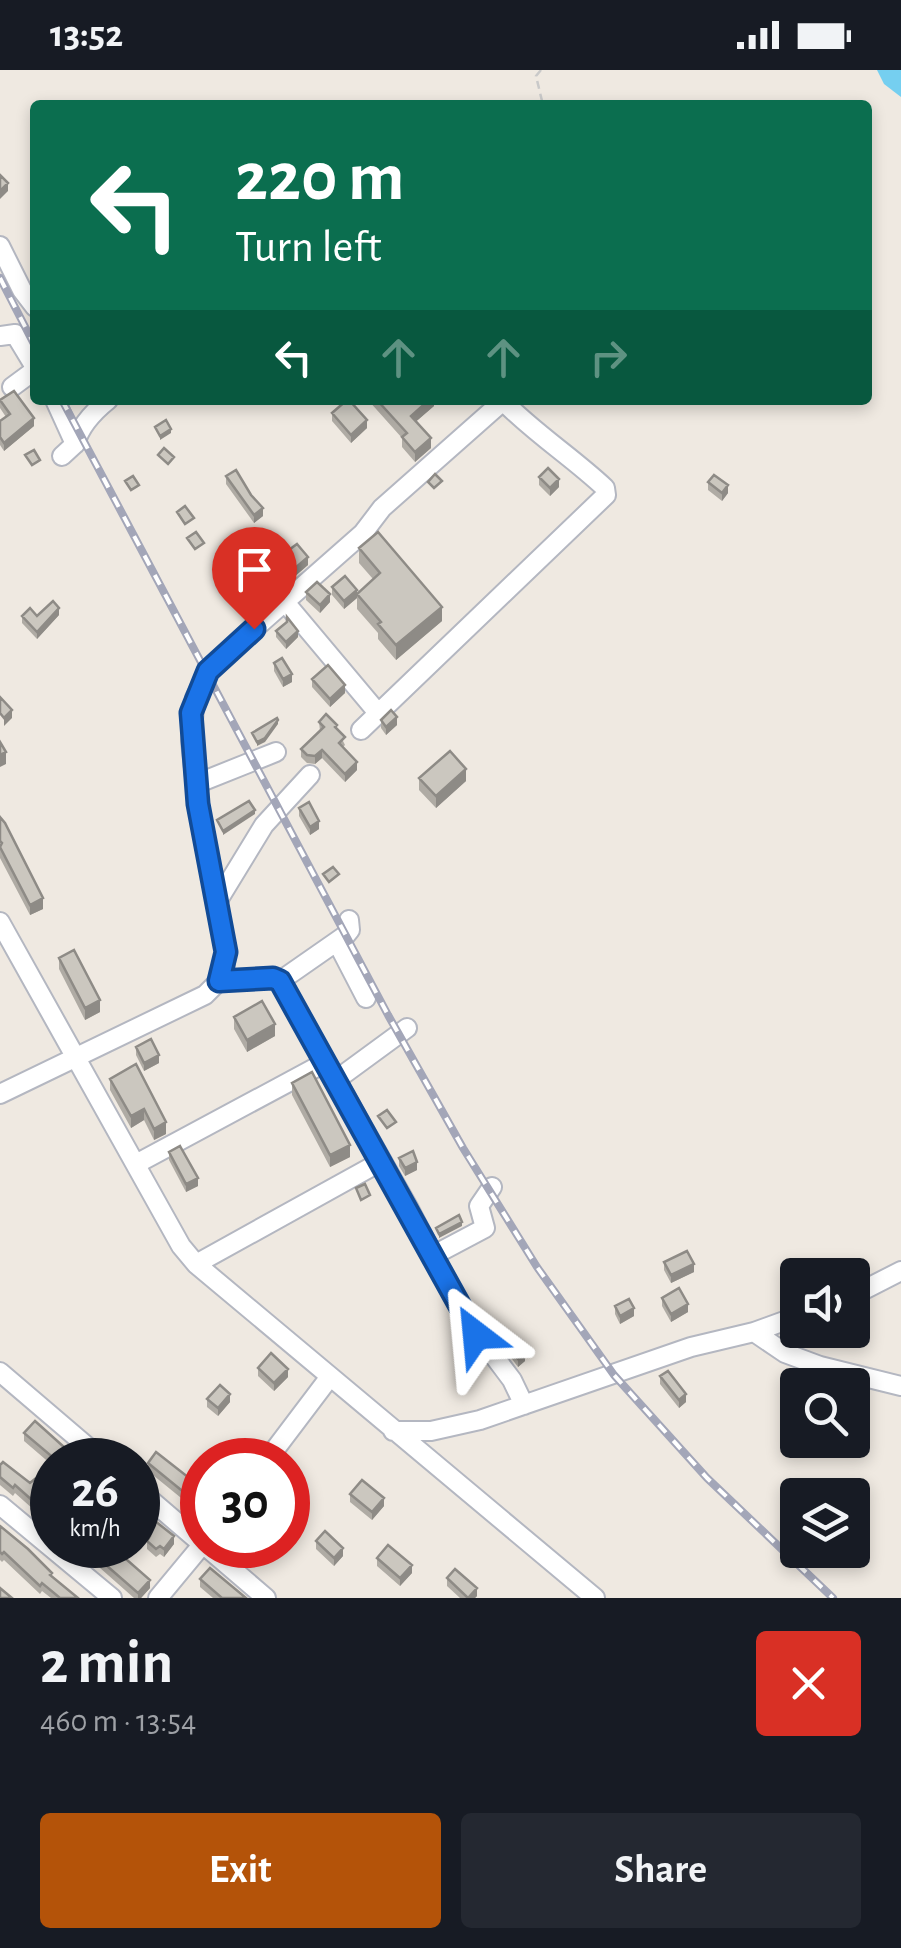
<!DOCTYPE html>
<html lang="en">
<head>
<meta charset="utf-8">
<style>
	:root { --surface:#171b24; --page:#242831; --text:#f1f3f6; --muted:#9ea1a6; --accent:#b45309 }
	body { margin:0; font-family:"Alegreya Sans",sans-serif; background:var(--page); color:var(--text); height:100vh; display:flex; flex-direction:column; font-size:38px; white-space:nowrap }
	* { box-sizing:border-box; margin:0 }
	p { font-size:32px; color:var(--muted) }
	.icon { flex:none; width:55px; height:55px; fill:none; stroke:currentColor; stroke-width:2; stroke-linecap:round; stroke-linejoin:round }
	.map { position:relative; height:1528px; overflow:hidden }
	.drawer { display:flex; flex-direction:column; background:var(--surface); flex:1 }
	.drawer>* { flex:none }
	.guide { position:absolute; left:30px; top:30px; width:842px; height:305px; border-radius:10px; box-shadow:0 5px 15px #0003; background:#0b6e4f; color:#fff; overflow:hidden }
	.buttons { position:absolute; left:780px; top:1188px; display:grid; gap:20px }
	.buttons a { display:grid; place-items:center; width:90px; height:90px; border-radius:10px; background:var(--surface); box-shadow:0 5px 15px #0003; font-size:50px }
	.speed { position:absolute; left:30px; top:1368px; display:flex; gap:20px; font-size:50px; font-weight:700; text-align:center }
	.speed>* { display:grid; place-content:center; width:130px; height:130px; border-radius:50%; background:var(--surface); box-shadow:0 5px 15px #0003; line-height:1 }
	.speed small { font-size:25px; font-weight:400 }
	.speed .limit { border:15px solid #d22; background:#fff; color:#111 }
	.pin { position:absolute; display:grid; place-items:center; width:85px; height:85px; color:#fff; margin:-102px -42px; border-radius:50% 50% 50% 0; rotate:-45deg; box-shadow:0 0 10px #0007 }
	.pin .icon { rotate:45deg }
	.me { position:absolute; width:110px; margin:-55px; rotate:331deg; stroke-linejoin:round; filter:drop-shadow(0 0 8px #0008) }
	.turn { display:flex; align-items:center; gap:35px; height:210px; padding:0 40px; font-size:45px }
	.turn .icon { width:130px; height:130px; stroke-width:2.5 }
	.turn b { display:block; font-size:70px; line-height:85px }
	.lanes { display:flex; align-items:center; height:95px; padding:0 40px; background:#0003; justify-content:center; gap:50px; direction:ltr }
	.lanes .off { opacity:.35 }
	.round { display:grid; place-items:center; flex:none; width:105px; height:105px; border-radius:10px; background:var(--page) }
	.overview { display:flex; align-items:center; justify-content:space-between; height:170px; padding:0 40px }
	h1 { font-size:60px; font-weight:700; line-height:75px }
	.cta { display:flex; gap:20px; margin-top:auto; padding:20px 40px }
	.cta a { flex:1; height:115px; border-radius:10px; background:var(--accent); color:#fff; font-size:40px; font-weight:700; line-height:115px; text-align:center }
	.cta a+a { background:var(--page); color:var(--text) }
	.status { display:flex; justify-content:space-between; align-items:center; height:70px; padding:0 50px; background:var(--surface); direction:ltr }
	.status svg { height:28px; fill:currentColor }
	.map>svg:first-child { display:block }
	.water { fill:#75cff0 }
	.lines { fill:none; stroke-linecap:round; stroke-linejoin:round }
	.minor-casing { stroke:#b4b7c1; stroke-width:22 }
	.path { stroke:#c9c9c9; stroke-width:2.5; stroke-dasharray:8 5; stroke-linecap:butt }
	.minor { stroke:#fff; stroke-width:18 }
	.rail-casing { stroke:#a3a6b8; stroke-width:8 }
	.rail { stroke:#fff; stroke-width:4; stroke-dasharray:11; stroke-linecap:butt }
	.wall { fill:#afaba4 }
	.shaded-wall { fill:#8e8b86 }
	.building { fill:#cbc7bf; stroke:#8e8b86; stroke-width:2.5 }
	.route-casing { stroke:#114b97; stroke-width:25 }
	.route { stroke:#1a73e8; stroke-width:18 }
</style>
</head>
<body>
<div class="status"><b>13:52</b><svg viewBox="0 0 49 12"><path d="M0 12V9h3v3zM5 12V6h3v6zM10 12V3h3v9zM15 12V0h3v12zM26 1h20v11H26zM47 4h2v5h-2z"/></svg></div>
<div class="map">
<svg width="901" height="1528" viewBox="0 0 901 1528">
	<rect width="100%" height="100%" fill="#efe9e1"/>
	<path class="water" d="M877,0H901V27L884,14Z"/>
	<g class="lines">
		<defs>
			<path id="minor" d="M0,176L22,220L35,237
				M0,266L15,264L35,297
				M12,317L35,300
				M55,330L75,374L62,386
				M75,374C80,356 93,342 108,330
				M250,480L284,531L378,643
				M361,660L606,425L605,418C572,387 534,363 502,330
				M196,714L276,682
				M217,832L264,755L310,705
				M0,852L181,1176L196,1194L595,1528
				M337,872L366,928
				M219,911L273,908L280,911L409,1139L464,1246L512,1310L524,1335
				M280,911L346,865L350,860L349,850
				M336,1010L407,958
				M0,1024L205,925L219,911L224,900L226,882L198,734L191,671L195,628L213,595L363,463L382,438L503,331
				M136,1094L326,992
				M434,1185L485,1158L479,1136L492,1117
				M196,1194L382,1091
				M852,1226L901,1201
				M754,1262L785,1283L820,1296L901,1316
				M0,1302L103,1390
				M393,1361H431L480,1350L691,1277L754,1262L798,1246
				M267,1390L329,1308
				M138,1419L202,1474
				M0,1435L112,1528
				M204,1475L266,1528
				M158,1528L202,1475"/>
		</defs>
		<use href="#minor" class="minor-casing"/>
		<path class="path" d="M541,0L536,6L543,35"/>
		<use href="#minor" class="minor"/>
		<defs>
			<path id="rail" d="M0,208L35,276
				M62,330L388,945L463,1078L537,1197L614,1305L707,1408L833,1528"/>
		</defs>
		<use href="#rail" class="rail-casing"/>
		<use href="#rail" class="rail"/>
	</g>
	<path class="wall" d="M0,330L34,356L4,381L0,375V351L6,347L0,338Z
		M368,330H434V336L416,351L431,378L415,392L402,377V368Z
		M332,343L367,358L351,373L332,351Z
		M226,406L263,446L254,453L226,414Z
		M539,407L559,417L550,426L539,415Z
		M708,412L728,423L722,431L708,420Z
		M359,478L442,551L396,590L378,569V563L357,539V528L344,539L332,525V517L357,524L373,509L359,493Z
		M282,485L308,495L294,507L282,493Z
		M244,512L266,526L256,535L244,520Z
		M306,522L330,532L320,543L306,530Z
		M59,545L37,569L22,553V546Z
		M276,561L298,567L286,579L276,567Z
		M274,593L292,612L283,617L274,601Z
		M312,609L345,623L330,637L312,617Z
		M381,650L397,655L386,665L381,658Z
		M319,652L337,659L345,675L343,677L357,700L345,712L322,688L315,694L307,693L301,687V679L320,661Z
		M419,708L466,711L436,738L419,720Z
		M299,738L319,759L310,765L299,746Z
		M0,747L43,839L30,845L0,788Z
		M59,888L100,942L85,950L59,899Z
		M234,947L275,966L247,982L234,959Z
		M136,977L159,993L144,1001L136,985Z
		M136,994L166,1064L154,1070L144,1050L131,1058L110,1020V1009Z
		M292,1013L350,1087L330,1097L292,1025Z
		M169,1082L198,1116L186,1122L169,1090Z
		M399,1088L417,1100L405,1106L399,1096Z
		M664,1192L694,1202L671,1213L664,1200Z
		M662,1228L688,1242L671,1252L662,1236Z
		M615,1236L634,1246L620,1254L615,1244Z
		M506,1273L525,1291L518,1297L506,1281Z
		M258,1298L288,1307L274,1321L258,1306Z
		M660,1306L686,1332L679,1338L660,1314Z
		M207,1329L230,1332L218,1346L207,1337Z
		M24,1363L65,1378L83,1390H52V1395L24,1371Z
		M148,1393L202,1418V1445L148,1401Z
		M0,1395L30,1413L52,1424V1456L15,1423L13,1426L0,1415Z
		M350,1424L384,1436L372,1450L350,1432Z
		M138,1433L143,1442L174,1474L164,1487L160,1484L156,1487L147,1479V1471L138,1464Z
		M0,1456L52,1507L78,1528H51L42,1521L40,1524L4,1490L2,1492L0,1490Z
		M316,1471L343,1486L334,1496L316,1479Z
		M74,1475H110L150,1518L141,1528H134Z
		M377,1488L412,1503L400,1516L377,1496Z
		M447,1508L477,1526L475,1528H460L447,1516Z
		M200,1509L246,1528H213L200,1517Z"/>
	<path class="shaded-wall" d="M8,113V121L0,129V121Z
		M429,330H434V336L411,356V346Z
		M34,348V356L4,381V373Z
		M367,350V358L351,373V365Z
		M171,359V363L160,370V366Z
		M431,368V378L415,392V382Z
		M559,409V417L550,426V418Z
		M728,415V423L722,431V423Z
		M263,438V446L254,453V445Z
		M308,487V495L294,507V499Z
		M266,518V526L256,535V527Z
		M357,520V528L344,539V531Z
		M330,524V532L320,543V535Z
		M442,537V551L396,590V575Z
		M59,538V545L37,569V562Z
		M298,561V567L286,579V572Z
		M292,604V612L283,617V609Z
		M345,615V623L330,637V629Z
		M12,640V648L4,656V648Z
		M397,647V655L386,665V657Z
		M278,650V654L265,672L257,676V672Z
		M322,680V688L315,694V686Z
		M6,682V694L0,697V685Z
		M357,692V700L345,712V704Z
		M466,699V711L436,738V726Z
		M255,740V744L223,765V761Z
		M319,751V759L310,765V757Z
		M43,828V839L30,845V835Z
		M100,930V942L85,950V938Z
		M275,954V966L247,982V970Z
		M159,985V993L144,1001V993Z
		M144,1039V1050L131,1058V1046Z
		M166,1052V1064L154,1070V1059Z
		M350,1075V1087L330,1097V1085Z
		M417,1092V1100L405,1106V1098Z
		M198,1108V1116L186,1122V1114Z
		M462,1152V1156L439,1168V1164Z
		M694,1194V1202L671,1213V1205Z
		M688,1234V1242L671,1252V1244Z
		M634,1238V1246L620,1254V1246Z
		M525,1283V1291L518,1297V1289Z
		M288,1299V1307L274,1321V1313Z
		M230,1324V1332L218,1346V1338Z
		M686,1324V1332L679,1338V1330Z
		M384,1428V1436L372,1450V1442Z
		M174,1466V1474L164,1487V1479Z
		M343,1478V1486L334,1496V1488Z
		M412,1495V1503L400,1516V1508Z
		M150,1510V1518L141,1528H138V1523Z
		M477,1518V1526L475,1528H468Z"/>
	<path class="building" d="M0,105L8,113L0,121Z
		M14,321L34,348L4,373L0,367V351L10,344L0,330Z
		M347,330H349L367,350L351,365L332,343Z
		M377,330H429L411,346L431,368L415,382L402,367L407,363Z
		M166,350L171,359L160,366L155,357Z
		M164,378L174,387L168,394L158,385Z
		M34,380L40,390L32,395L25,385Z
		M548,398L559,409L550,418L539,407Z
		M236,400L251,425L263,438L254,445L226,406Z
		M435,404L442,411L434,418L428,412Z
		M714,405L728,415L722,423L708,412Z
		M133,406L139,415L131,420L125,411Z
		M185,436L194,448L185,454L177,442Z
		M196,462L204,473L195,479L187,468Z
		M378,462L442,537L396,575L378,554L381,552L357,524L380,503L359,478Z
		M297,474L308,487L294,499L282,485Z
		M255,503L266,518L256,527L244,512Z
		M345,506L357,520L344,531L332,517Z
		M317,512L330,524L320,535L306,522Z
		M53,531L59,538L37,562L22,546L30,538L37,546Z
		M287,547L298,561L286,572L276,561L287,552Z
		M282,588L292,604L283,609L274,593Z
		M328,595L345,615L330,629L312,609Z
		M0,627L12,640L4,648L0,643Z
		M391,640L397,647L386,657L381,650Z
		M326,644L337,655L335,657L345,667L339,673L357,692L345,704L322,680L315,686L307,685L301,679L324,657L319,652Z
		M277,648L278,650L265,668L257,672L252,663Z
		M0,672L6,682L0,685Z
		M450,681L466,699L436,726L419,708Z
		M249,731L255,740L223,761L217,750Z
		M309,732L319,751L310,757L299,738Z
		M0,747L5,753L43,828L30,835L0,777L2,773L0,771Z
		M333,797L339,804L329,812L323,804Z
		M74,880L100,930L85,938L59,888Z
		M262,931L275,954L247,970L234,947Z
		M151,969L159,985L144,993L136,977Z
		M136,994L166,1052L154,1059L144,1039L131,1046L110,1009Z
		M312,1002L350,1075L330,1085L292,1013Z
		M387,1040L396,1052L387,1058L378,1046Z
		M180,1076L198,1108L186,1114L169,1082Z
		M413,1081L417,1092L405,1098L399,1088Z
		M365,1114L370,1125L361,1130L356,1118Z
		M459,1145L462,1152L439,1164L436,1158Z
		M687,1181L694,1194L671,1205L664,1192Z
		M679,1218L688,1234L671,1244L662,1228Z
		M629,1229L634,1238L620,1246L615,1236Z
		M513,1267L525,1283L518,1289L506,1273Z
		M271,1283L288,1299L274,1313L258,1298Z
		M668,1301L686,1324L679,1330L660,1306Z
		M220,1315L230,1324L218,1338L207,1329Z
		M35,1351L65,1378L83,1390H56L24,1363Z
		M156,1382L202,1418V1437L148,1393Z
		M3,1392L30,1413L35,1409L52,1424V1448L15,1415L13,1418L0,1407V1395Z
		M362,1410L384,1428L372,1442L350,1424Z
		M138,1433L143,1437L141,1440L174,1466L164,1479L160,1476L156,1479L147,1471L150,1466L138,1456Z
		M0,1456L28,1479L52,1503L50,1505L78,1528H60L42,1513L40,1516L4,1482L2,1484L0,1482Z
		M325,1461L343,1478L334,1488L316,1471Z
		M83,1475H110L150,1510L138,1523Z
		M388,1475L412,1495L400,1508L377,1488Z
		M210,1498L246,1528H222L200,1509Z
		M455,1499L477,1518L468,1528L447,1508Z
		M0,1518L12,1528H0Z"/>
	<g class="lines">
		<defs>
			<path id="route" d="M254,559L208,601L191,643L198,734L226,882L219,911L273,908L280,911L476,1265"/>
		</defs>
		<use href="#route" class="route-casing"/>
		<use href="#route" class="route"/>
	</g>
</svg>
<div class="buttons">
<a><svg class="icon" aria-label="sound" viewBox="0 0 24 24"><path d="M4 9h4l5-4v14l-5-4H4zM17 9q2 3 0 6"/></svg></a>
<a><svg class="icon" aria-label="search" viewBox="0 0 24 24"><circle cx="10" cy="10" r="6"/><path d="M15 15l6 6"/></svg></a>
<a><svg class="icon" aria-label="layers" viewBox="0 0 24 24"><path d="M12 4l9 5-9 5-9-5zM3 14l9 5 9-5"/></svg></a>
</div>
<div class="speed"><div>26<small>km/h</small></div><div class="limit">30</div></div>
<div class="pin" style="left:254px;top:559px;background:#d93025"><svg class="icon" aria-label="arrive" viewBox="0 0 24 24"><path d="M6 21V4h12l-3 4 3 4H6"/></svg></div>
<svg class="me" style="left:476px;top:1265px" viewBox="-20 -20 40 40"><path d="M0-17L14 15 0 8-14 15z" fill="#1a73e8" stroke="#fff" stroke-width="4"/></svg>
<div class="guide">
<div class="turn"><svg class="icon" aria-label="left" viewBox="0 0 24 24"><path d="M17 20v-9H6M10 6l-5 5 5 5"/></svg><div><b>220 m</b>Turn left</div></div>
<div class="lanes"><svg class="icon" aria-label="left" viewBox="0 0 24 24"><path d="M17 20v-9H6M10 6l-5 5 5 5"/></svg><svg class="icon off" aria-label="ahead" viewBox="0 0 24 24"><path d="M12 20V5M6 11l6-6 6 6"/></svg><svg class="icon off" aria-label="ahead" viewBox="0 0 24 24"><path d="M12 20V5M6 11l6-6 6 6"/></svg><svg class="icon off" aria-label="right" viewBox="0 0 24 24"><path d="M7 20v-9h11M14 6l5 5-5 5"/></svg></div>
</div>
</div>
<section class="drawer">
<div class="overview"><div><h1>2 min</h1><p>460 m · 13:54</p></div><a class="round" style="background:#d93025;color:#fff"><svg class="icon" aria-label="close" viewBox="0 0 24 24"><path d="M6 6l12 12M18 6L6 18"/></svg></a></div>
<div class="cta"><a>Exit</a><a>Share</a></div>
</section>
</body>
</html>
